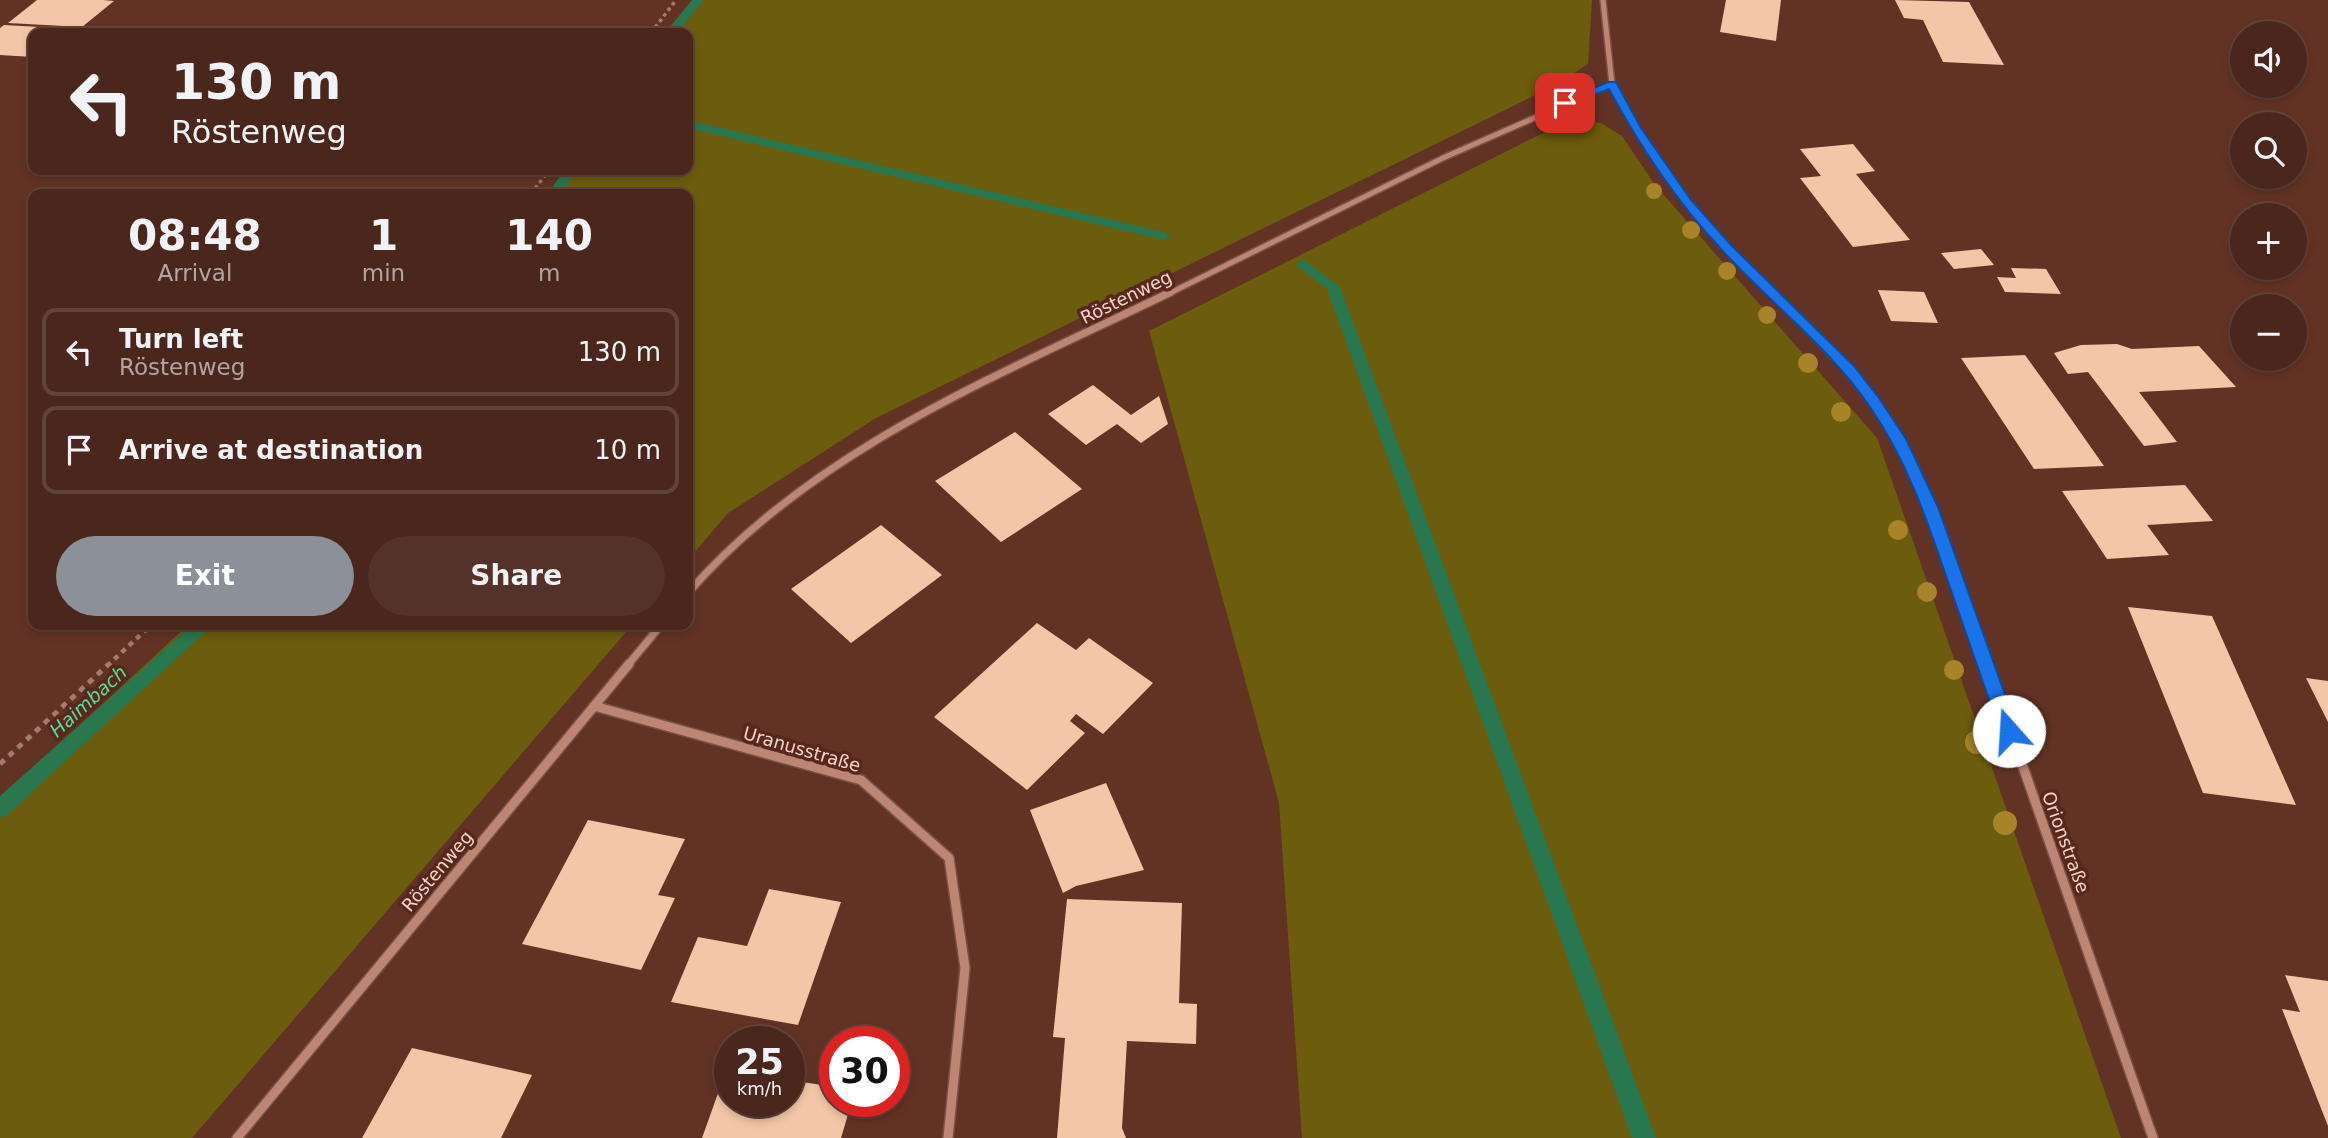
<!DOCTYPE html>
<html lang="en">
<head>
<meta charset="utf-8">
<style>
	:root { --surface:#4a261c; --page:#543229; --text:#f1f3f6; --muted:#b2a5a3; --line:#61433b; --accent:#8c9099 }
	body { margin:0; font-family:"DejaVu Sans",sans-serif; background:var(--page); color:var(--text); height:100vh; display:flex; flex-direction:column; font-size:26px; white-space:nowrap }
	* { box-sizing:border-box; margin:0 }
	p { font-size:23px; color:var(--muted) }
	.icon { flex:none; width:38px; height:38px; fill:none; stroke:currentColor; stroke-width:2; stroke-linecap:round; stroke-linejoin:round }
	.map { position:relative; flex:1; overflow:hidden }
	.details { position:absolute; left:28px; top:189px; width:665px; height:441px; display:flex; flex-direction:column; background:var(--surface); border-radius:14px; box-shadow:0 4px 10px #0003,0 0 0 2px var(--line) }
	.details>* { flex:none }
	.hud { position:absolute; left:28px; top:28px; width:665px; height:147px; border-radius:14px; box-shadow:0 4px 10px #0003,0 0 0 2px var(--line); background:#4a261c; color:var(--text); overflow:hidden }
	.buttons { position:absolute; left:2230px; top:21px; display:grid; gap:14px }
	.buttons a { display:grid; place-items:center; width:77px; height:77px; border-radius:50%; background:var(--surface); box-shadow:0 4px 10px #0003,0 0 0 2px var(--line); font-size:35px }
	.speed { position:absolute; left:714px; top:1026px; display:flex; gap:14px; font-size:35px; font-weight:700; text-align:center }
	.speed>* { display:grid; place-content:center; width:91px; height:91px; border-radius:50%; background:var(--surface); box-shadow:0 4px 10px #0003,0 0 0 2px var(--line); line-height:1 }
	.speed small { font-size:18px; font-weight:400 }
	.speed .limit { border:10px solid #d22; background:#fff; color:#111 }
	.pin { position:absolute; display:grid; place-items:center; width:60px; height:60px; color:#fff; margin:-30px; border-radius:14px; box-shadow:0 4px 10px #0006 }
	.me { position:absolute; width:77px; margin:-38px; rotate:341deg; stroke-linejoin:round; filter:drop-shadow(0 0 5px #0008) }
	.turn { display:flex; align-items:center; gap:24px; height:147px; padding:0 28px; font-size:32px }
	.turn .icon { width:91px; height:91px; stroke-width:2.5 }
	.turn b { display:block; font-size:49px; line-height:60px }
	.eta { display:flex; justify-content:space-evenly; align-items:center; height:119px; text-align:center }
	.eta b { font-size:42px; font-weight:700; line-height:49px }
	.action { display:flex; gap:14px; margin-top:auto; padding:14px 28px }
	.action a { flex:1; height:80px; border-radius:42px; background:var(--accent); color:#fff; font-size:28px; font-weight:700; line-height:80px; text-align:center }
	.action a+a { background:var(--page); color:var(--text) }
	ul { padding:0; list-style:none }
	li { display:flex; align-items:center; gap:21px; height:88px; margin:0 14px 10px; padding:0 14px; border:4px solid var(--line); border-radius:14px }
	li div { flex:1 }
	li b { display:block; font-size:26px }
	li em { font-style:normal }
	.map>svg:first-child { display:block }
	.green { fill:#6c5c0d }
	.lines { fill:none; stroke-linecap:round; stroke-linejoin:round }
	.stream { fill:#29774e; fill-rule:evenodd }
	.building { fill:#f2c6a6 }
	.street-far2-casing { stroke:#7a5145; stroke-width:8 }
	.street-far1-casing { stroke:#7a5145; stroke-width:10 }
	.street-casing { stroke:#7a5145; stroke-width:12 }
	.path-far2 { stroke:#a37b70; stroke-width:3.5; stroke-dasharray:3.5 3.5; stroke-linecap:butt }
	.path-far1 { stroke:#a37b70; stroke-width:4.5; stroke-dasharray:5 5; stroke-linecap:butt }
	.path { stroke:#a37b70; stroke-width:5; stroke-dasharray:6 6; stroke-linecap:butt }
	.street-far2 { stroke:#bc8574; stroke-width:5 }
	.street-far1 { stroke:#bc8574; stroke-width:7 }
	.street { stroke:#bc8574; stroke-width:9 }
	.tree { fill:#a8832a }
	.route { fill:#1a73e8; stroke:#114b97; stroke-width:2 }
	.labels { text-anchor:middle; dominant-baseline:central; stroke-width:7; stroke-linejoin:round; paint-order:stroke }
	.street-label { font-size:18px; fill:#f4d5cc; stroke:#57281b }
	.water-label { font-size:19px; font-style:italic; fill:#56de97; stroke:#57281b }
</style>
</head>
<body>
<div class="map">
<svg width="2328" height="1138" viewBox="0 0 2328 1138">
	<rect width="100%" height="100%" fill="#623325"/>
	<path class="green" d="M694,0H1592L1588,64L1558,84L876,418L728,513L688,560V194H557L574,170H688V33H670Z
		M1578,121L1601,123L1622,136L1655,185L1877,438L2121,1138H1302L1279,803L1149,331L1539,135Z
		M188,625H632L192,1138H0V799Z"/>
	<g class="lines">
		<path class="stream" d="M692,0H704L677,33H665Z
			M688,120L1164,232L1171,236L1164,240L688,128Z
			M564,170H577L562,194H548Z
			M1303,259L1340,287L1656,1138H1632L1327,289L1298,267L1296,264Z
			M192,625H213L7,815L0,818V796Z"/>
	</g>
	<path class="building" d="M37,0H103L114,1L82,27L8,23Z
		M1726,0H1781L1776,41L1720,32Z
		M1895,0L1969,2L2004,65L1943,62L1923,20L1904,18Z
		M4,25L77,29L73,33H33V57L0,55V28Z
		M1853,144L1875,171L1856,174L1910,240L1853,247L1800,178L1821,176L1800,149Z
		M1981,249L1994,265L1954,269L1941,253Z
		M2011,268L2046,269L2061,294L2005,292L1997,277L2016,278Z
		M1878,290L1924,292L1938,323L1891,321Z
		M2117,344L2132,349L2199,346L2236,387L2139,392L2177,442L2144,446L2088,372L2068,374L2054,353L2081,345Z
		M2025,355L2064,409L2104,466L2034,469L1961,358Z
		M1093,385L1131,415L1159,396L1168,424L1141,443L1117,424L1086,445L1048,414Z
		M1015,432L1082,489L1001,542L935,481Z
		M2185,485L2213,521L2147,525L2169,555L2107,559L2062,491Z
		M881,525L942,575L851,643L791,589Z
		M2128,607L2212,616L2296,805L2203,793Z
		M1037,623L1076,650L1089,638L1153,683L1103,734L1076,714L1070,721L1085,733L1027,790L934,717Z
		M2306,678L2328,681V722Z
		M1106,783L1144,870L1076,886L1063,893L1030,810Z
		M588,820L685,839L658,895L675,898L641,970L522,944Z
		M769,889L841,902L798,1025L671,1002L698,937L747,946Z
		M1067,899L1182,903L1179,1003L1197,1004L1196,1044L1127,1041L1122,1128L1126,1138H1057L1065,1038L1053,1037Z
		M2285,975L2328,981V1126L2282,1009L2300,1012Z
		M412,1048L532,1075L501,1138H362Z
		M726,1071H730V1101H789V1080L835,1087V1101H852L841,1138H702Z"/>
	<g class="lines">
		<defs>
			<path id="street-far2" d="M1603,0L1612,84L1635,128L1686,203L1772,294
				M1168,294L1445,157L1612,84"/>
			<path id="street-far1" d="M1770,292C1818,339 1865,383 1900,441C1937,504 1963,596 1987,666
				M688,593C814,448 1002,374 1171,292
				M627,666L661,625"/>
			<path id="street" d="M1987,664L2153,1138
				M594,706L861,780L949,858L965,968L948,1138
				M237,1138L629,664"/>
		</defs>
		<use href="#street-far2" class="street-far2-casing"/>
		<use href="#street-far1" class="street-far1-casing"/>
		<use href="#street" class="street-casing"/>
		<path class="path-far2" d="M651,33L676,0
			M531,194L549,170"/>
		<path class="path-far1" d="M107,666L151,625"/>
		<path class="path" d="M0,764L109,664"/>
		<use href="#street-far2" class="street-far2"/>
		<use href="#street-far1" class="street-far1"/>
		<use href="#street" class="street"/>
	</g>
	<g class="tree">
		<circle cx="1654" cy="191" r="8"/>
		<circle cx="1691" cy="230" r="9"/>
		<circle cx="1727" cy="271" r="9"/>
		<circle cx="1767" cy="315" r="9"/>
		<circle cx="1808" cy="363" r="10"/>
		<circle cx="1841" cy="412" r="10"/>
		<circle cx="1898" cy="530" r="10"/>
		<circle cx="1927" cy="592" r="10"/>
		<circle cx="1954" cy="670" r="10"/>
		<circle cx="1977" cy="742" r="12"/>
		<circle cx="2005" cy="823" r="12"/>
	</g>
	<path class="route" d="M1608,82H1616L1641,128L1691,200L1731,245L1854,366L1879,398L1906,439L1938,507L2018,731L2015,736L2009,738L2003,736L2000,731C1982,679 1964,627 1946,576C1926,517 1906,459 1870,407C1830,348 1769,302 1721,249C1676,201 1640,147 1609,89L1569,105L1559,103Z"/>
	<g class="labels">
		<g class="street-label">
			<text transform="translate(1126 297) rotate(-26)">Röstenweg</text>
			<text transform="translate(802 749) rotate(16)">Uranusstraße</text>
			<text transform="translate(2066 842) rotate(70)">Orionstraße</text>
			<text transform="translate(437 871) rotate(-50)">Röstenweg</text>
		</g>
		<g class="water-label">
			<text transform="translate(88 701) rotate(-42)">Haimbach</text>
		</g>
	</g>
</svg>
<div class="buttons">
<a><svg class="icon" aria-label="sound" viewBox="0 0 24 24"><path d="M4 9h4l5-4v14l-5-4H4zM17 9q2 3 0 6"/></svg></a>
<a><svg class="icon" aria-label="search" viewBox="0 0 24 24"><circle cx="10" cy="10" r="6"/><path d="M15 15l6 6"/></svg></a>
<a>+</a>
<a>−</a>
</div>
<div class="speed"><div>25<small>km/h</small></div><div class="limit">30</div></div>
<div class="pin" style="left:1565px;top:103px;background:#d93025"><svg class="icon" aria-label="arrive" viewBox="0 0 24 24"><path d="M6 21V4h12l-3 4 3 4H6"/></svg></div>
<svg class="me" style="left:2009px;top:731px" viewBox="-20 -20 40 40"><circle r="19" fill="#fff"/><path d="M0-13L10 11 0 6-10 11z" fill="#1a73e8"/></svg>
<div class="hud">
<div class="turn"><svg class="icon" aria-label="left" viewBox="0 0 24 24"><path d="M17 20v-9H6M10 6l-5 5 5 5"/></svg><div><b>130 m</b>Röstenweg</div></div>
</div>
<section class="details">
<div class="eta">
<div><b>08:48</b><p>Arrival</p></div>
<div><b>1</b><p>min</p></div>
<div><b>140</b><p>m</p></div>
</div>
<ul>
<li><svg class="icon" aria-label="left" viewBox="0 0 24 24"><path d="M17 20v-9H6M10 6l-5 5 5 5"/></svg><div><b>Turn left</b><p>Röstenweg</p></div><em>130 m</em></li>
<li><svg class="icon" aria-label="arrive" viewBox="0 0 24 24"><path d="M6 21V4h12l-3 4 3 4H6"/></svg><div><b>Arrive at destination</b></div><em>10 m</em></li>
</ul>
<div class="action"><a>Exit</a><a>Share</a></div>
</section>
</div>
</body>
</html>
